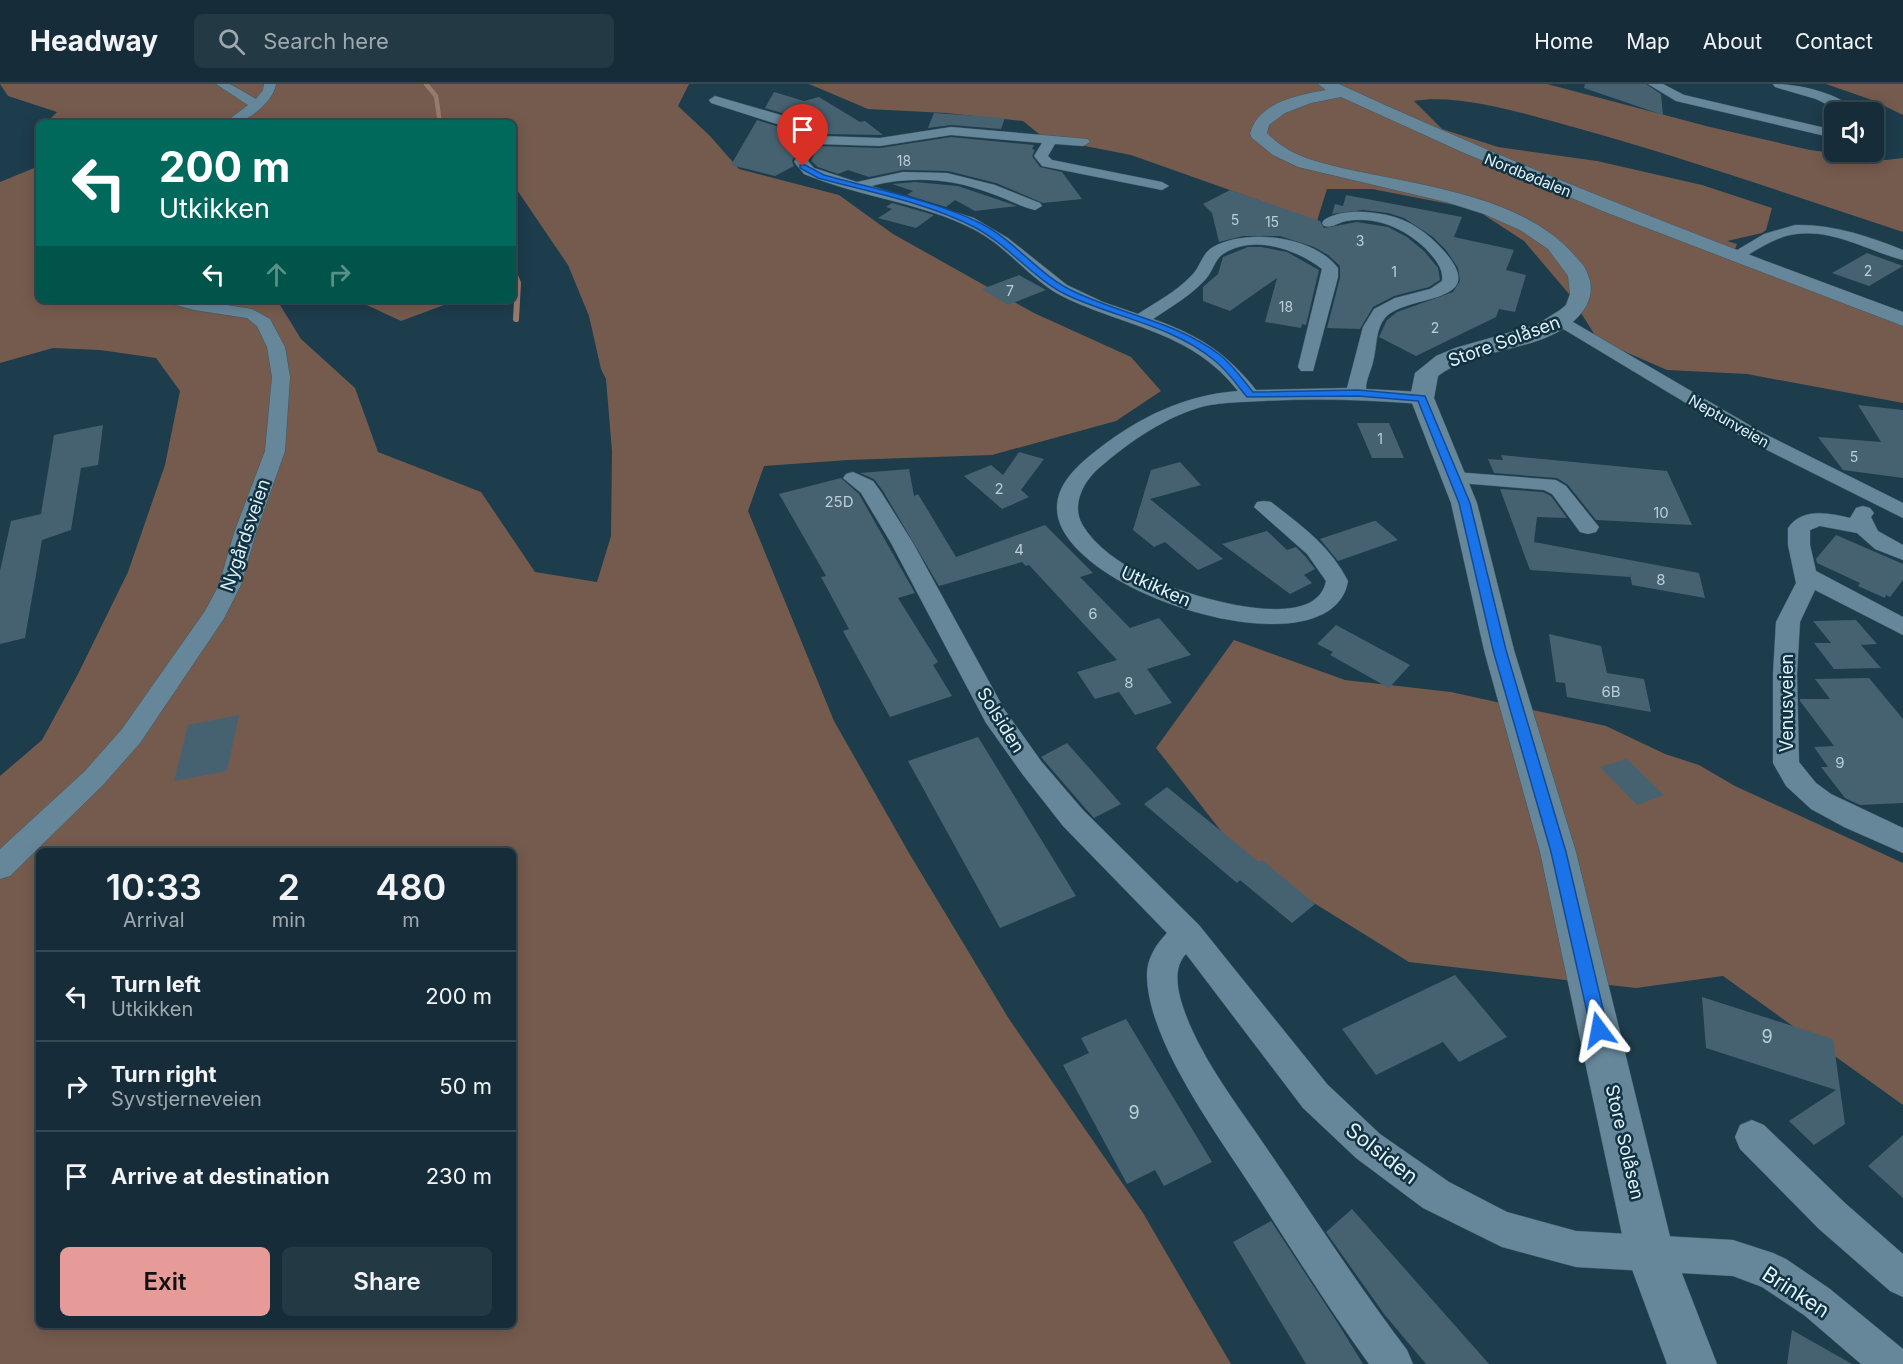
<!DOCTYPE html>
<html lang="en">
<head>
<meta charset="utf-8">
<style>
	:root { --surface:#162d39; --page:#233944; --text:#f1f3f6; --muted:#9ea8ae; --line:#354953; --accent:#e69b98 }
	body { margin:0; font-family:Inter,sans-serif; background:var(--page); color:var(--text); height:100vh; display:flex; flex-direction:column; font-size:22px; white-space:nowrap }
	* { box-sizing:border-box; margin:0 }
	p { font-size:20px; color:var(--muted) }
	.icon { flex:none; width:33px; height:33px; fill:none; stroke:currentColor; stroke-width:2; stroke-linecap:round; stroke-linejoin:round }
	.map { position:relative; flex:1; overflow:hidden }
	.sheet { position:absolute; left:36px; top:764px; width:480px; height:480px; display:flex; flex-direction:column; background:var(--surface); border-radius:9px; box-shadow:0 3px 15px #0003,0 0 0 2px var(--line) }
	.sheet>* { flex:none }
	.hud { position:absolute; left:36px; top:36px; width:480px; height:183px; border-radius:9px; box-shadow:0 3px 15px #0003,0 0 0 2px var(--line); background:#00695c; color:#fff; overflow:hidden }
	.tools { position:absolute; left:1824px; top:18px; display:grid; gap:12px }
	.tools a { display:grid; place-items:center; width:60px; height:60px; border-radius:9px; background:var(--surface); box-shadow:0 3px 15px #0003,0 0 0 2px var(--line); font-size:30px }
	.pin { position:absolute; display:grid; place-items:center; width:51px; height:51px; color:#fff; margin:-62px -26px; border-radius:50% 50% 50% 0; rotate:-45deg; box-shadow:0 0 6px #0007 }
	.pin .icon { rotate:45deg }
	.me { position:absolute; width:66px; margin:-33px; rotate:347deg; stroke-linejoin:round; filter:drop-shadow(0 0 4px #0008) }
	.turn { display:flex; align-items:center; gap:21px; height:126px; padding:0 24px; font-size:27px }
	.turn .icon { width:78px; height:78px; stroke-width:2.5 }
	.turn b { display:block; font-size:42px; line-height:51px }
	.lanes { display:flex; align-items:center; height:57px; padding:0 24px; background:#0003; justify-content:center; gap:30px; direction:ltr }
	.lanes .off { opacity:.35 }
	.eta { display:flex; justify-content:space-evenly; align-items:center; height:102px; text-align:center }
	.eta b { font-size:36px; font-weight:600; line-height:42px }
	.primary-button { display:flex; gap:12px; margin-top:auto; padding:12px 24px }
	.primary-button a { flex:1; height:69px; border-radius:9px; background:var(--accent); color:#111; font-size:24px; font-weight:600; line-height:69px; text-align:center }
	.primary-button a+a { background:var(--page); color:var(--text) }
	ul { padding:0; list-style:none }
	li { display:flex; align-items:center; gap:18px; height:90px; padding:0 24px; border-top:2px solid var(--line) }
	li div { flex:1 }
	li b { display:block; font-size:22px }
	li em { font-style:normal }
	header { display:flex; align-items:center; gap:36px; box-sizing:border-box; height:84px; padding:0 30px; background:var(--surface); border-bottom:2px solid var(--line) }
	header strong { font-size:28px }
	nav { display:flex; gap:33px; margin-inline-start:auto; font-size:21px }
	.search { width:420px; height:54px; background:var(--page); display:flex; align-items:center; gap:15px; box-sizing:border-box; padding:0 21px; border-radius:9px; color:var(--muted); font-size:22px }
	.map>svg:first-child { display:block }
	.green { fill:#755b4e; fill-rule:evenodd }
	.lines { fill:none; stroke-linecap:round; stroke-linejoin:round }
	.stream-far1 { stroke:#977b6d; stroke-width:4.5 }
	.stream { stroke:#977b6d; stroke-width:6 }
	.building { fill:#466271 }
	.street-casing { stroke:#3c5967; stroke-width:1 }
	.secondary-casing { stroke:#3c5967; stroke-width:1 }
	.street { fill:#66879a; fill-rule:evenodd }
	.secondary { fill:#66879a; fill-rule:evenodd }
	.route { fill:#1a73e8; stroke:#114b97; stroke-width:1.5 }
	.labels { text-anchor:middle; dominant-baseline:central; stroke-width:5; stroke-linejoin:round; paint-order:stroke }
	.far-number-label { font-size:14px; fill:#baced9 }
	.far-street-label { font-size:15px; fill:#e0f2fc; stroke:#123241 }
	.number-label { font-size:15px; fill:#baced9 }
	.street-label { font-size:18px; fill:#e0f2fc; stroke:#123241 }
	.near-number-label { font-size:18px; fill:#baced9 }
	.near-street-label { font-size:21px; fill:#e0f2fc; stroke:#123241 }
</style>
</head>
<body>
<header>
<strong>Headway</strong>
<div class="search"><svg class="icon" aria-label="search" viewBox="0 0 24 24"><circle cx="10" cy="10" r="6"/><path d="M15 15l6 6"/></svg>Search here</div>
<nav><a>Home</a><a>Map</a><a>About</a><a>Contact</a></nav>
</header>
<div class="map">
<svg width="1903" height="1280" viewBox="0 0 1903 1280">
	<rect width="100%" height="100%" fill="#1d3c4c"/>
	<path class="green" d="M0,0H689L678,22L710,52L739,85L839,111L893,150L1034,229L1131,273L1161,307L1116,337L992,371L848,376L764,382L748,427L834,637L909,769L1009,935L1143,1129L1231,1280H0V692L42,656L78,590L128,488L165,381L180,307L156,274L100,266L53,264L0,279V98L39,82V216H277L301,255L355,304L378,368L481,408L535,488L597,498L611,452L612,367L606,295L601,285L589,232L568,181L513,100V39H470L468,37L444,39H46L57,28L8,12ZM39,766H513V1240H39Z
		M809,0H1547L1710,43L1810,66L1886,76L1903,74V148C1791,111 1679,72 1566,41C1523,29 1457,9 1414,17L1442,45L1498,63L1597,77L1702,101L1772,124L1766,146L1762,149L1727,157L1737,160L1733,170L1903,229V319L1747,290L1667,286L1598,256L1569,210L1524,157L1475,125L1372,105H1327L1317,137L1131,71L1044,54L1023,37L946,29L868,25Z
		M1826,0H1903V31L1872,16Z
		M356,216H445L444,221L401,237Z
		M1234,556L1345,596L1451,608L1606,642L1665,670L1699,681L1735,702L1903,779V1021L1723,892L1636,904L1409,878L1243,775L1156,664Z"/>
	<g class="lines">
		<path class="stream-far1" d="M426,0L436,12L440,39"/>
		<path class="stream" d="M513,187L518,199L516,235"/>
	</g>
	<path class="building" d="M1585,0H1646L1661,10L1663,31L1584,4Z
		M774,8L804,17L819,13L860,38L865,37L883,51L822,50L816,41L806,36L765,24Z
		M934,29L979,32L1005,34L1001,45L951,41L928,44Z
		M757,36L804,51L805,53L792,77L794,82L775,92L731,81Z
		M951,53L1034,61L1032,65L1035,66L1032,72L1040,83L1062,88L1082,115L1043,119L996,99L948,87L903,86L869,93L848,86L838,90L818,83L811,77L818,62L880,64Z
		M915,98L958,102L1017,122L975,127L955,116L946,123L907,111L913,107L892,100Z
		M1230,106L1320,137L1324,144L1357,138L1388,143L1407,153L1424,167L1438,184L1440,196L1429,203L1394,212L1373,223L1360,245L1327,244L1340,194V182L1328,171L1314,163L1280,152H1243L1219,158L1212,129L1203,120Z
		M1346,111L1462,133L1454,153L1514,166L1506,186L1526,191L1515,228L1499,225L1496,233L1416,272L1379,253L1387,236L1397,228L1453,208L1460,197L1458,184L1446,166L1433,153L1404,134L1388,129L1363,126L1332,130L1335,120L1343,122Z
		M892,119L910,124L934,131L916,144L878,134L892,125L886,123Z
		M1248,163H1261L1287,168L1319,186L1306,241L1302,240L1301,244L1265,238L1277,194L1230,227L1203,217V203L1218,190L1223,173Z
		M1867,169L1903,182L1869,202L1832,189Z
		M1019,191L1046,206L1008,221L982,205Z
		M1858,321L1903,326V394L1843,386L1818,353L1881,358Z
		M1357,339H1389L1404,374H1372Z
		M103,341L98,381L81,384L71,446L42,456L25,554L0,560V487L11,437L41,430L54,351Z
		M1019,368L1044,375L1021,406L1029,413L1002,425L964,392L991,381L1003,391Z
		M1501,371L1667,387L1692,441L1596,436L1568,401L1557,394L1494,389L1488,375L1503,376Z
		M1180,378L1201,401L1150,415L1223,475L1198,486L1165,458L1154,463L1133,446L1151,386Z
		M909,385L914,412L918,410L956,473L1045,441L1093,489L1080,493L1130,544L1159,534L1191,571L1147,585L1172,619L1135,631L1119,608L1095,615L1077,588L1117,576L1029,481L1026,482L1022,478L939,502L883,407L874,395L860,389Z
		M841,394L859,410L915,509L898,514L938,578L933,581L952,612L890,633L843,547L849,545L821,493L826,492L779,410Z
		M1500,405L1543,408L1551,412L1567,434L1537,433L1534,458L1699,489L1705,514L1632,501L1630,490V493L1530,486Z
		M1374,437H1376L1398,456L1338,477L1320,455Z
		M1267,447L1287,466L1296,463L1305,472L1315,485L1304,491L1312,499L1290,510L1222,460Z
		M1836,451L1903,480V496L1890,513L1886,511L1885,514L1858,502L1860,499L1817,479L1816,475Z
		M1856,536L1877,560L1861,561L1881,584L1834,585L1814,559H1831L1813,537Z
		M1336,541L1410,581L1389,604L1330,571L1333,568L1317,560Z
		M1549,550L1601,562L1607,589L1644,595L1651,628L1567,613L1565,599L1556,598Z
		M1869,594L1903,635V719L1860,721L1845,714L1821,683H1828L1814,663L1834,662L1800,617V615H1830L1815,595Z
		M239,631L227,687L174,697L188,641Z
		M978,653L1076,812L1000,844L908,677Z
		M1067,659L1121,720L1094,734L1085,724L1041,673Z
		M1627,675L1664,711L1637,721L1600,683Z
		M1167,703L1259,778L1262,776L1315,820L1292,839L1240,796L1237,799L1144,720Z
		M1455,891L1507,953L1459,978L1443,958L1376,991L1342,945Z
		M1702,913L1833,955L1845,1040L1814,1061L1789,1037L1836,1006L1706,964Z
		M1126,935L1212,1078L1164,1102L1155,1086L1127,1100L1063,981L1089,969L1081,954Z
		M1903,1051V1114L1868,1082Z
		M1352,1125L1489,1280H1426L1384,1230L1326,1148Z
		M1271,1137L1339,1241L1363,1280H1306L1233,1158Z
		M1792,1246L1852,1280H1787Z"/>
	<g class="lines">
		<defs>
			<path id="street" d="M216,0H230L256,15L263,6L264,0H276C274,16 253,33 239,38C235,40 228,39 224,39L248,21Z
				M1648,0H1663L1684,11L1834,46V54L1676,17Z
				M1773,0C1798,0 1840,9 1857,28H1842L1816,15L1775,3Z
				M715,12L805,38L815,43L821,52L880,54L951,43L1088,55L1090,58L1083,62L1055,60L1048,72L1052,76L1162,98L1169,102L1162,106L1042,82L1034,72L1042,59L951,51L880,62L817,60L808,77L814,84L857,98L903,88L947,89L995,101L1040,119L1042,122L1035,126C1019,122 1003,113 987,108C950,94 909,92 871,102L974,134L1008,154L1067,201L1103,218L1138,230C1156,218 1176,208 1191,192C1200,184 1202,169 1213,163C1247,144 1314,152 1338,184V193L1313,287H1301L1298,283L1322,185C1296,165 1254,150 1223,170C1215,175 1212,189 1205,196C1190,212 1171,223 1153,235C1198,251 1226,268 1256,306L1347,304L1363,243L1374,225L1395,214L1430,205L1442,197C1444,184 1434,174 1426,165C1404,144 1376,132 1346,137C1337,139 1333,144 1324,142L1322,139L1324,136C1342,125 1366,127 1387,131C1410,136 1428,149 1444,167C1492,222 1406,209 1385,234C1375,246 1377,264 1373,278C1371,287 1366,295 1366,305L1422,308L1429,310L1431,314L1429,318L1422,320C1369,316 1316,314 1263,317C1244,318 1224,318 1205,322C1166,332 1129,358 1099,384C1084,397 1071,420 1082,440C1095,463 1122,480 1144,492C1177,508 1315,555 1326,497L1307,470L1254,423L1257,418L1264,417L1271,418C1302,442 1330,462 1348,497C1332,594 1057,508 1057,424C1057,399 1079,380 1097,366C1139,333 1185,311 1238,307C1193,249 1131,244 1068,215C1032,199 1009,163 973,145C920,118 859,113 804,90L794,78L808,53L805,49L711,19L709,16Z
				M1795,141C1833,140 1868,152 1903,166V176C1865,166 1827,141 1786,152C1770,157 1755,167 1741,175L1735,177L1727,172L1764,150Z
				M170,216H195L252,225L270,235L285,263L290,293L285,367L256,449L241,501L223,536L140,659L103,701L10,792L0,795V765L85,687L122,645L205,527L219,501L234,449L265,367L272,293L267,263L257,242L247,234L194,226L172,220Z
				M1561,231L1763,349L1903,419V434L1749,357L1555,240L1553,236L1555,232Z
				M853,388L873,397L881,408L913,459L1004,625L1041,677L1083,726L1199,841L1327,1000L1380,1050L1449,1098L1507,1128L1576,1147L1733,1156L1773,1169L1786,1175L1830,1205L1903,1265V1280H1861L1804,1231L1762,1203L1733,1192L1576,1183L1502,1163L1423,1124L1356,1074L1303,1024L1186,870C1169,888 1181,919 1189,939C1210,988 1245,1031 1274,1075C1318,1139 1360,1204 1407,1266L1413,1280H1369C1329,1225 1293,1167 1256,1110C1220,1054 1149,960 1147,893C1146,876 1156,860 1167,849L1063,742L1023,691L986,639L891,459L861,409L843,394L846,390Z
				M1455,388L1556,396L1566,402L1599,443L1596,448L1588,450L1580,448L1552,410L1544,406L1448,398L1445,394L1448,390Z
				M1863,422L1870,424L1874,429L1871,433L1878,447L1903,461V476L1875,465L1857,449L1820,442L1810,446V461L1816,487L1903,533V551L1815,506L1800,538L1797,590L1799,678L1816,699L1831,710L1903,744V769L1844,743L1811,725L1786,702L1773,679V590L1776,538L1796,499L1788,461V444C1802,423 1829,429 1850,434L1856,424Z
				M1752,1036L1764,1041L1845,1119L1903,1170V1213L1890,1207L1819,1145L1740,1065L1735,1053L1740,1041Z"/>
			<path id="secondary" d="M1318,0H1339C1523,85 1712,158 1903,228V242L1605,128L1462,68L1341,13L1311,19L1285,29L1269,41L1267,49L1269,51C1281,63 1296,71 1312,76C1394,101 1517,103 1576,173C1581,178 1586,184 1588,191C1595,208 1588,224 1575,236C1538,269 1479,262 1438,292L1434,314L1477,419L1514,566L1576,768L1674,1169L1717,1280H1667L1626,1169L1540,768L1484,566L1451,419L1410,314L1415,289L1436,272L1455,264L1536,241L1560,226L1566,221L1570,210L1568,192L1548,165L1520,146L1484,130L1446,118L1298,83L1273,71L1252,54L1250,50C1258,18 1298,11 1326,6Z"/>
		</defs>
		<use href="#street" class="street-casing"/>
		<use href="#secondary" class="secondary-casing"/>
		<use href="#street" class="street"/>
		<use href="#secondary" class="secondary"/>
	</g>
	<path class="route" d="M800,81H805L824,91C874,105 933,116 980,139C1015,156 1039,192 1075,208C1123,231 1177,238 1220,271C1233,281 1243,296 1253,308L1358,306L1425,312L1470,419L1506,566L1566,768L1608,946L1605,952L1599,954L1593,952L1591,946L1551,768L1493,566L1459,419L1418,317L1358,312L1247,313C1237,301 1227,286 1214,276C1173,242 1117,234 1069,212C1035,197 1008,160 974,143C928,119 869,108 818,94L800,84Z"/>
	<g class="labels">
		<g class="far-number-label">
			<text x="904" y="76">18</text>
			<text x="1235" y="135">5</text>
			<text x="1272" y="137">15</text>
			<text x="1360" y="156">3</text>
			<text x="1868" y="186">2</text>
			<text x="1394" y="187">1</text>
			<text x="1010" y="206">7</text>
			<text x="1286" y="222">18</text>
			<text x="1435" y="243">2</text>
			<text x="1380" y="354">1</text>
			<text x="1854" y="372">5</text>
		</g>
		<g class="far-street-label">
			<text transform="translate(1528 91) rotate(22)">Nordbødalen</text>
			<text transform="translate(1729 337) rotate(30)">Neptunveien</text>
		</g>
		<g class="number-label">
			<text x="999" y="404">2</text>
			<text x="839" y="417">25D</text>
			<text x="1661" y="428">10</text>
			<text x="1019" y="465">4</text>
			<text x="1661" y="495">8</text>
			<text x="1093" y="529">6</text>
			<text x="1129" y="598">8</text>
			<text x="1611" y="607">6B</text>
			<text x="1840" y="678">9</text>
		</g>
		<g class="street-label">
			<text transform="translate(1504 257) rotate(-20)">Store Solåsen</text>
			<text transform="translate(245 451) rotate(-71)">Nygårdsveien</text>
			<text transform="translate(1156 502) rotate(24)">Utkikken</text>
			<text transform="translate(1786 619) rotate(-90)">Venusveien</text>
			<text transform="translate(1001 636) rotate(58)">Solsiden</text>
			<text transform="translate(1625 1058) rotate(77)">Store Solåsen</text>
		</g>
		<g class="near-number-label">
			<text x="1767" y="952">9</text>
			<text x="1134" y="1028">9</text>
		</g>
		<g class="near-street-label">
			<text transform="translate(1382 1069) rotate(38)">Solsiden</text>
			<text transform="translate(1796 1208) rotate(33)">Brinken</text>
		</g>
	</g>
</svg>
<div class="tools">
<a><svg class="icon" aria-label="sound" viewBox="0 0 24 24"><path d="M4 9h4l5-4v14l-5-4H4zM17 9q2 3 0 6"/></svg></a>
</div>
<div class="pin" style="left:803px;top:82px;background:#d93025"><svg class="icon" aria-label="arrive" viewBox="0 0 24 24"><path d="M6 21V4h12l-3 4 3 4H6"/></svg></div>
<svg class="me" style="left:1599px;top:946px" viewBox="-20 -20 40 40"><path d="M0-17L14 15 0 8-14 15z" fill="#1a73e8" stroke="#fff" stroke-width="4"/></svg>
<div class="hud">
<div class="turn"><svg class="icon" aria-label="left" viewBox="0 0 24 24"><path d="M17 20v-9H6M10 6l-5 5 5 5"/></svg><div><b>200 m</b>Utkikken</div></div>
<div class="lanes"><svg class="icon" aria-label="left" viewBox="0 0 24 24"><path d="M17 20v-9H6M10 6l-5 5 5 5"/></svg><svg class="icon off" aria-label="ahead" viewBox="0 0 24 24"><path d="M12 20V5M6 11l6-6 6 6"/></svg><svg class="icon off" aria-label="right" viewBox="0 0 24 24"><path d="M7 20v-9h11M14 6l5 5-5 5"/></svg></div>
</div>
<section class="sheet">
<div class="eta">
<div><b>10:33</b><p>Arrival</p></div>
<div><b>2</b><p>min</p></div>
<div><b>480</b><p>m</p></div>
</div>
<ul>
<li><svg class="icon" aria-label="left" viewBox="0 0 24 24"><path d="M17 20v-9H6M10 6l-5 5 5 5"/></svg><div><b>Turn left</b><p>Utkikken</p></div><em>200 m</em></li>
<li><svg class="icon" aria-label="right" viewBox="0 0 24 24"><path d="M7 20v-9h11M14 6l5 5-5 5"/></svg><div><b>Turn right</b><p>Syvstjerneveien</p></div><em>50 m</em></li>
<li><svg class="icon" aria-label="arrive" viewBox="0 0 24 24"><path d="M6 21V4h12l-3 4 3 4H6"/></svg><div><b>Arrive at destination</b></div><em>230 m</em></li>
</ul>
<div class="primary-button"><a>Exit</a><a>Share</a></div>
</section>
</div>
</body>
</html>
